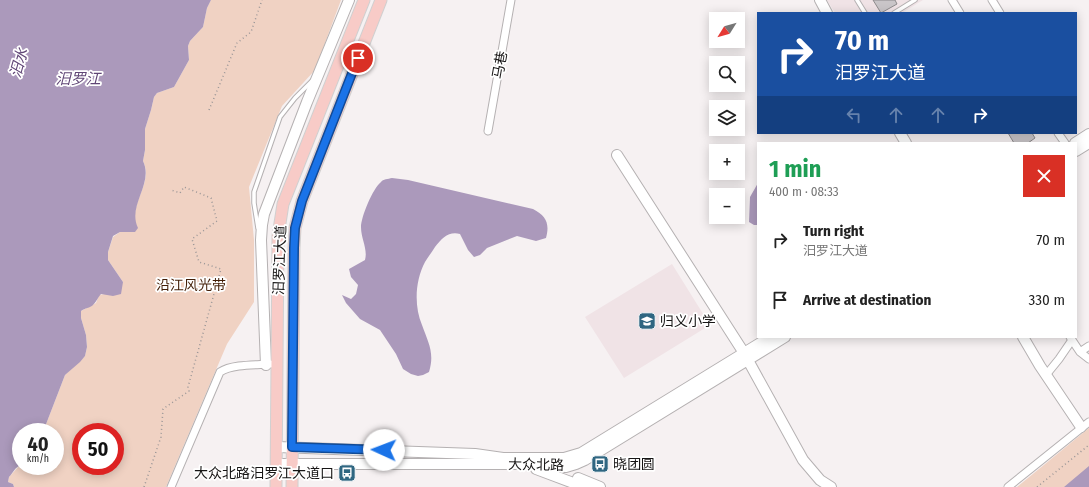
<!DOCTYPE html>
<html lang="en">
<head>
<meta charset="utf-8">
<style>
	:root { --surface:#fff; --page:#f6f6f6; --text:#222; --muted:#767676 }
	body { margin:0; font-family:"Fira Sans Condensed","Noto Sans SC",sans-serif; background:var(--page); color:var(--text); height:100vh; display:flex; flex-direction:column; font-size:15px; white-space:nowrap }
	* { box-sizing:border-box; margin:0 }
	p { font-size:13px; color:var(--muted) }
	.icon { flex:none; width:22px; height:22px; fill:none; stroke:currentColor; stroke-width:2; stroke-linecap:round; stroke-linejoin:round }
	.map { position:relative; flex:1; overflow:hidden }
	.panel { position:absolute; left:757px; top:142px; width:320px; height:196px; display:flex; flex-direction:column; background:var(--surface); border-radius:0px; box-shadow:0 2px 10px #0003 }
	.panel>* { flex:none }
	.guide { position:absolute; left:757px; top:12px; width:320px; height:122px; border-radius:0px; box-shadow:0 2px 10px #0003; background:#1a4fa0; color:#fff; overflow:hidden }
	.needle { width:26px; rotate:233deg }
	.buttons { position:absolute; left:709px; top:12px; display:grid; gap:8px }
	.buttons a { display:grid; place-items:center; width:36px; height:36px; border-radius:0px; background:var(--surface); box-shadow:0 2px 10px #0003; font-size:20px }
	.speed { position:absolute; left:12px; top:423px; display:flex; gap:8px; font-size:20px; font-weight:700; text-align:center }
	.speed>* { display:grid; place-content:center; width:52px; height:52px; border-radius:50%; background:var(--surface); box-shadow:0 2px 10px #0003; line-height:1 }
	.speed small { font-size:10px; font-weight:400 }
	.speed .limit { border:6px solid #d22; background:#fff; color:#111 }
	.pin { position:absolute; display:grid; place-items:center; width:34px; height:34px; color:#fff; margin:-17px; border:2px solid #fff; border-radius:50%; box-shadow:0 1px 4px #0007 }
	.me { position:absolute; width:44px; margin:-22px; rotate:272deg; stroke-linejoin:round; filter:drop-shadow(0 0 3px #0008) }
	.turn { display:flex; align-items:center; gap:14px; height:84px; padding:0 12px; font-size:18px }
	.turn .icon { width:52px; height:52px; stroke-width:2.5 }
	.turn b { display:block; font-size:28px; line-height:34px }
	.lanes { display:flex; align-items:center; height:38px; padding:0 12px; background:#0003; justify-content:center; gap:20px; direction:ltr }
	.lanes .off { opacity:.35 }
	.round { display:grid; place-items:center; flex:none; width:42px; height:42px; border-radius:0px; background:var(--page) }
	.head { display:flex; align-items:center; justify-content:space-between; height:68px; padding:0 12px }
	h1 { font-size:24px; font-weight:700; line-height:30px; color:#1e9e55 }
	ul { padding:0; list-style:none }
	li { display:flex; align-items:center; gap:12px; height:60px; padding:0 12px }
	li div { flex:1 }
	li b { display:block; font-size:15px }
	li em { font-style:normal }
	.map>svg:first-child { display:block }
	.built { fill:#f0e3e6 }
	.green { fill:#f0d2c3; fill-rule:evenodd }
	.water { fill:#ab99bb }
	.building { fill:#c9c5c8; stroke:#8d8a8c }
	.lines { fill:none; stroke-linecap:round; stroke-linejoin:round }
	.lane-casing { stroke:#b5b1b2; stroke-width:5.5 }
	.street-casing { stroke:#b5b1b2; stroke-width:9 }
	.secondary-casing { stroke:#b5b1b2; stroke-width:12 }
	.primary-casing { stroke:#d1d0d0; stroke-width:13 }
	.path { stroke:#9a9697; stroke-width:1.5; stroke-dasharray:1 3; stroke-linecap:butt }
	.lane { stroke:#fff; stroke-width:3.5 }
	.street { stroke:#fff; stroke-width:7 }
	.secondary { stroke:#fff; stroke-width:10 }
	.primary { stroke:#f8cbc7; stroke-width:11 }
	.route-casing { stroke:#114b97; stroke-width:10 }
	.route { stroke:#1a73e8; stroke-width:7 }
	.labels { text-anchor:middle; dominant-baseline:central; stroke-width:3.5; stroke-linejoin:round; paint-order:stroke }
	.street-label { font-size:14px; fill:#171515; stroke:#fff }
	.park-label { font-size:14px; fill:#431e06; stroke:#fff }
	.poi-label { font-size:14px; fill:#171515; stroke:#fff; text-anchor:start }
	.water-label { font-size:15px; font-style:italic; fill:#604676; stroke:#fff }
</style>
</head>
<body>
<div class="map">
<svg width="1089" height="487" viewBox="0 0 1089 487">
	<rect width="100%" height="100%" fill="#f6f1f2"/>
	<path class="built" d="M827,0H923L902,13H835Z
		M672,264L710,325L624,378L585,317Z"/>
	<path class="green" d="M211,0H341L315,70L282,106L249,187L254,240V302L227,344L166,487H14L13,484L8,482L9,477L20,465L21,466H55V432H43L65,375L85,356L87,347L86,335L81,318V311L96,303L99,295L105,294L123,282L108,260V252L113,237L120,232H135C135,226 134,219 135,213C137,195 152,179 143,161L145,150V129L151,110L154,97L157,93L174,87L189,60L188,46L190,41L203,27L207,8ZM81,432H115V466H81Z
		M1089,428V487H1017Z"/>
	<path class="water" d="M0,0H211L207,8L203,27L190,41L188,46L189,60L174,87L157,93L154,97L151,110L145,129V150L143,161C154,184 127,205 138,228L135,232H120L113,236L108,252V260L123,282L121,294L113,296L101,294C98,297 97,301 93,305C90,308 85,308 81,311V318L86,335L87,347L85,356L80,362L65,375L43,432H21V465C15,467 13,473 9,477L8,482L13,484L14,487H0Z
		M392,178L408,180L533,209C546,216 550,223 546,238L536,241L517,236L487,248L480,255L474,257L468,250L460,234C449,231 442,238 435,247C432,252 428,257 425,262C415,281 414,306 422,325C428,342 435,353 429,372L423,375L418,376L411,374L403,369L396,354L380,330L360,319L346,303L342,295L351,299L356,294L358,285L351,277L349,269L365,260C368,249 361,239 361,227C361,217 373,188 381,182C383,179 388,179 392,178Z
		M758,183V225H754L749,222L750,197Z
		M1089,466V487H1064Z"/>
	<path class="building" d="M873,0H895L897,4L881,13Z
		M1008,133H1032L1035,138L1028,143H1014Z"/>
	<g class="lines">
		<defs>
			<path id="lane" d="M857,0L865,13
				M894,13L915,0
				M258,228L254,203V192L280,117L295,98L312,81"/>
			<path id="street" d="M952,0L960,13
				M992,0L1000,13
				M488,131L511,0
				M1058,133L1065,143
				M1070,337L1080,352L1089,359
				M1080,352L1089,346
				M1046,375L1059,359L1072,340
				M171,487L220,372C232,364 256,365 270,364
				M1008,487L1089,422"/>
			<path id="secondary" d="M820,0L827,13
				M900,133L906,143
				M1075,143L1089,134
				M1076,151L1089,143
				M617,155L744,353L803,460L820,480L831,487
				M1023,337L1040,366L1081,427
				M266,365L261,240L262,225L264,214L307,102L349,0
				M277,447L475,454L503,458H564L581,453L770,337
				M276,464H523L566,467L576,464L585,460L785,337
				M536,469L584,487
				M578,478L600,487"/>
			<path id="primary" d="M276,487L278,236L283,204L364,0
				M292,487L294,248L295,228L302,201L381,0"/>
		</defs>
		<use href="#lane" class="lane-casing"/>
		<use href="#street" class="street-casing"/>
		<use href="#secondary" class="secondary-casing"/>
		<use href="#primary" class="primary-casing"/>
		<path class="path" d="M209,110L237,43L251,32L262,0
			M144,487L161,437L163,409L189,391L188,387L221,269L199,262L192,239L217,221L211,198L184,187L180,193L171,190
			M1037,487L1089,445"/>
		<use href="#lane" class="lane"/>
		<use href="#street" class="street"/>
		<use href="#secondary" class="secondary"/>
		<use href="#primary" class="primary"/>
	</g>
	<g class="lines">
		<defs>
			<path id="route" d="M358,58L302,201L295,228L294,248L292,447L384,450"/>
		</defs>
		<use href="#route" class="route-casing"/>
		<use href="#route" class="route"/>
	</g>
	<defs>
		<symbol id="school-square" viewBox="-11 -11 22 22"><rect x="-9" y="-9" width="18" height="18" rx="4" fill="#2f6681" stroke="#fff"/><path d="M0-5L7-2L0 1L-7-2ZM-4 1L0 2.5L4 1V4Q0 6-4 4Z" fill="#fff"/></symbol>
		<symbol id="bus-square" viewBox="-11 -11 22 22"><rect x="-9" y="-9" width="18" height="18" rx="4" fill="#2f6681" stroke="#fff"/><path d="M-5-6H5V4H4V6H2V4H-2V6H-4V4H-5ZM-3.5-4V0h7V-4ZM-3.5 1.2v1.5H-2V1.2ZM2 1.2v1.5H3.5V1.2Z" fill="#fff"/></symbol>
	</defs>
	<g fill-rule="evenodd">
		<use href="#school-square" x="637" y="311" width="20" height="20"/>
		<use href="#bus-square" x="590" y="454" width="20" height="20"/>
		<use href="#bus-square" x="337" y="463" width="20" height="20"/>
	</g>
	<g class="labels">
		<g class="street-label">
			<text transform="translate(500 65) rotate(-80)">马巷</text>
			<text transform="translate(280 260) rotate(-88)">汨罗江大道</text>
			<text transform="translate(536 465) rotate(1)">大众北路</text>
		</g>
		<g class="park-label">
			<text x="191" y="285">沿江风光带</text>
		</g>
		<g class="poi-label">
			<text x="660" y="321">归义小学</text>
			<text x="613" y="464">晓团圆</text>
			<text x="334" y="473" text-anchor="end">大众北路汨罗江大道口</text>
		</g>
		<g class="water-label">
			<text transform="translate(19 63) rotate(-74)">汨水</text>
			<text x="78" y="79">汨罗江</text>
		</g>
	</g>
</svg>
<div class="buttons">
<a><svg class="needle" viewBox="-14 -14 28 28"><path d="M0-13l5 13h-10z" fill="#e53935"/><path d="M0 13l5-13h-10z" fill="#767676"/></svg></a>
<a><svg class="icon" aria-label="search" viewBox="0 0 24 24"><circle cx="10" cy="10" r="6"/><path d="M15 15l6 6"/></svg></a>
<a><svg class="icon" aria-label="layers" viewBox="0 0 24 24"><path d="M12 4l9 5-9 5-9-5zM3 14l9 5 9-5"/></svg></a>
<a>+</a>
<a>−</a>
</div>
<div class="speed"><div>40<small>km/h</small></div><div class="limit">50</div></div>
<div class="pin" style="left:358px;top:58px;background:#d93025"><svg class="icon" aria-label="arrive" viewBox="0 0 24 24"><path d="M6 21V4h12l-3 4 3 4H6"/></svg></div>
<svg class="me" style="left:384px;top:450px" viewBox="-20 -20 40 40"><circle r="19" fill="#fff"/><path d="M0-13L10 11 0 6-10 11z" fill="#1a73e8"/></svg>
<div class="guide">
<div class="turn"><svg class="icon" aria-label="right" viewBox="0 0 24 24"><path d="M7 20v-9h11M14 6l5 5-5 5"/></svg><div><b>70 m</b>汨罗江大道</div></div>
<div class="lanes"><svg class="icon off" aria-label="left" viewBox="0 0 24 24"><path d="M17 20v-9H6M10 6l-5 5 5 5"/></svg><svg class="icon off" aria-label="ahead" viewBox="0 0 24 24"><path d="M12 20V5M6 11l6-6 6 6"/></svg><svg class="icon off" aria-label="ahead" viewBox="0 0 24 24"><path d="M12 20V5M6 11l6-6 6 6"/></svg><svg class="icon" aria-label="right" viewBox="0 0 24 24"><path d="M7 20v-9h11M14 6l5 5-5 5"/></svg></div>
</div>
<section class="panel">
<div class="head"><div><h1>1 min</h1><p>400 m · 08:33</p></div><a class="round" style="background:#d93025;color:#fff"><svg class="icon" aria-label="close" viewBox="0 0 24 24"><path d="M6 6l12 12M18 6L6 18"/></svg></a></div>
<ul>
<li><svg class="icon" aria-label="right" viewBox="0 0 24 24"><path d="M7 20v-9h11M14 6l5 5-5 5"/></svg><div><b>Turn right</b><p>汨罗江大道</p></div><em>70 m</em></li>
<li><svg class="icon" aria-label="arrive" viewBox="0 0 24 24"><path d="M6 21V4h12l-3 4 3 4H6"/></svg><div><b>Arrive at destination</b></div><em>330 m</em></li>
</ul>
</section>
</div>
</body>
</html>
